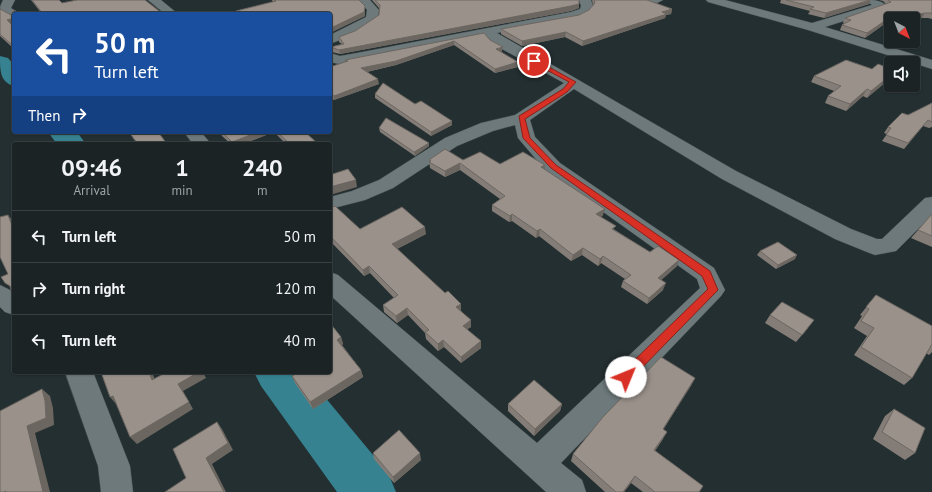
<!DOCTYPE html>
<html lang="en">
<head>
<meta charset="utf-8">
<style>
	:root { --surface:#1b2325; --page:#282f32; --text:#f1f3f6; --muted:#a0a4a7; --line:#394042 }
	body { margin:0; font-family:"PT Sans",sans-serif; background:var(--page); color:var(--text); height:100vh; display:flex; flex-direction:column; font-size:15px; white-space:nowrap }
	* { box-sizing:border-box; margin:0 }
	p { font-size:13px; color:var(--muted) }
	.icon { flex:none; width:22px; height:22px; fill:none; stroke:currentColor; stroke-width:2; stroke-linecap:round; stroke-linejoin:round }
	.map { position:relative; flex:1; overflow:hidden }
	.sheet { position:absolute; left:12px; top:142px; width:320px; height:232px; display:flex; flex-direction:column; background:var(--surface); border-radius:4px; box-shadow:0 1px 3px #0004,0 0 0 1px var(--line) }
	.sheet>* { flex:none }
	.banner { position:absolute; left:12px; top:12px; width:320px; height:122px; border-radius:4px; box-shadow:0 1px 3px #0004,0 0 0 1px var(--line); background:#1a4fa0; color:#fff; overflow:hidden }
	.needle { width:26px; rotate:138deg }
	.tools { position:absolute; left:884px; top:12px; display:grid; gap:8px }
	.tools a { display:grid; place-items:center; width:36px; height:36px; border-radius:4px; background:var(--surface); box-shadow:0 1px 3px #0004,0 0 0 1px var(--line); font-size:20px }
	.pin { position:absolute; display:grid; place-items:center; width:34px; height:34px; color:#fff; margin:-17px; border:2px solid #fff; border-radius:50%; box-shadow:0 1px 4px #0007 }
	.me { position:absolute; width:44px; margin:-22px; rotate:45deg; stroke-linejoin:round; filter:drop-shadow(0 0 3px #0008) }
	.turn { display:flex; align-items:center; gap:14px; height:84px; padding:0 16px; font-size:18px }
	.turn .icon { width:52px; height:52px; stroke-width:2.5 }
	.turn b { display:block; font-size:28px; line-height:34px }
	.then { display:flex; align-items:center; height:38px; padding:0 16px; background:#0003; gap:8px; font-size:15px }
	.eta { display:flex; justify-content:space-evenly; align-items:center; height:68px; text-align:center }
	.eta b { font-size:24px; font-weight:600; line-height:28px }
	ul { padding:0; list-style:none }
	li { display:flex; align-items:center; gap:12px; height:52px; padding:0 16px; border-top:1px solid var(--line) }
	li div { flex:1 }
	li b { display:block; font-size:15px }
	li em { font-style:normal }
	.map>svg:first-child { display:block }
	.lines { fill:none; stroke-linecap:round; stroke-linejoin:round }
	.river { fill:#368290; fill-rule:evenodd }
	.minor-casing { stroke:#434d4e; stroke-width:1 }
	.minor { fill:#6d797b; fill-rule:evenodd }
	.wall { fill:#847d77 }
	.shaded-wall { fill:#6c6661 }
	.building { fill:#9a918a; stroke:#6c6661 }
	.route { fill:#d93025; stroke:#8d1f18 }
</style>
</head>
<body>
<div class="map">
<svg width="932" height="492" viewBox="0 0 932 492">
	<rect width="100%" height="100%" fill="#242f31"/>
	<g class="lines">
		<path class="river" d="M0,56L8,58L14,65V86C0,82 0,71 0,56Z
			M48,132H77L86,144H57Z
			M254,372H304L388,473L396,492H337L261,386Z"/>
		<defs>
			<path id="minor" d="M3,0H15L11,8L20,14H14V18L1,11L0,7Z
				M148,0H161L178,14H165Z
				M358,0H370L379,10L378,19L355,34L330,44V35L366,17L367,10Z
				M579,0H591L593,6L588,13L578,18L497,33L736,171L851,229L877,239H882L925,198L932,197V215L896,251L875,255L867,252L835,239L722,179L574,89L530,120L535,137L560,163L714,268L725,290L721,296L561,463L582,480L586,492H546L330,295V272L338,275L537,443L700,288L697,279L546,171L518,138L515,125L493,131L457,146L393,188L365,200L330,209V197L352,191L379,180L445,138L481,123L515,115L564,83L491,43L485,35L339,64L330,62V53L340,56L357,53L571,12L580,9L581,6Z
				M647,0H663L657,3L649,2Z
				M706,0H725L812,23L872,5L865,0C874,0 881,0 887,6L885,8L825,27L932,60V69L808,30L708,2Z
				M184,132H201L211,144H193Z
				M0,285L14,292V315L5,312L0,307Z
				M65,372H93L130,466L133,492H101L98,466Z"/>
		</defs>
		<use href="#minor" class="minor-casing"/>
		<use href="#minor" class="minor"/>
	</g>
	<path class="wall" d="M31,0H59L62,3L163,14H42Z
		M272,0H359L365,10V16L332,32L330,30V14H237L236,11L273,2Z
		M372,0H579V8L571,11L340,54L332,52L331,47L342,44L339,42V37L355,31L379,15V8Z
		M592,0H647L672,9L671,14L666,15L665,18L582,46L565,37L522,46L501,34V29L579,15L589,10L593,5Z
		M781,0H871L869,4L824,18L808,14L810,11L780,3Z
		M879,0H932V19L928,18H922L913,19H891V21L890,20L865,38L840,30L842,25L844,23H843L845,18L886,4L883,1Z
		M0,9L11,15H13L16,11L18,14H14V23L11,24L14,27V49L0,36Z
		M484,33L490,40L502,51H501L518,67L495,73L454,45L396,65L367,72L379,84L334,100L330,97V67L346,62L345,60Z
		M872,69H891L867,98L863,96L846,111L825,103L828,96L834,91L811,82L814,76Z
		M375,94L415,104L452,121V125L431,136L375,98Z
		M932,103V127L929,128L923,126L904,149L882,141L887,134L884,133L888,127L908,115Z
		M379,128L429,146L415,156L380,132Z
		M129,132H158L167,144H137Z
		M220,132H305L318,144H286L274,132L243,144H231L222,136Z
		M429,160H463L500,164L544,170L603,215L601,217L615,230L650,252L677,266L661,280L663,290L647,304L621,287L623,281L625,279L601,263L598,266L582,255L571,261L539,236L536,238L512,221L509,222L492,211V205L500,199L460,170L445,177L430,168Z
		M330,208L360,229L426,234L397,249L461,311L471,327L467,329L481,348L461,363L444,347L438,351L426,339L425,333L408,315L397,323L384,312L383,305L394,298L370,273L364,276L330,241Z
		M932,214V247L911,238Z
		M760,251L795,259L776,269L757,255Z
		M876,295L932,326V352L929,355L926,353L912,378L904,385L854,355L867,336L854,328L862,316L860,315Z
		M770,315L808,328L796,342L765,323Z
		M341,337L343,344L342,345L361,370L363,377L313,409L295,383L292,376L330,372Z
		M695,378L663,430V439L655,451L699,492H643L631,483L624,492H605L571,461L573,454Z
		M508,404H562L560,411L534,436L508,411Z
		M894,409L915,453L905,460L873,439L885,416Z
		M373,453L421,460L394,483L374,459Z"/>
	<path class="shaded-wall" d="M871,0L869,4L824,18L826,13Z
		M579,4V8L571,11L340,54L339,50Z
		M365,6V16L332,32L331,28Z
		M672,9L671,14L666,15L665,18L582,46L583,41Z
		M925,13L922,18L913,19H898L899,18Z
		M892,16L890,20L865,38L867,33Z
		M14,18V23L10,24L7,20Z
		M566,32L565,37L522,46V41Z
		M454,41V45L396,65L362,73L361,68Z
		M503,47L502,51L496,53V49Z
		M518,62V67L495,73V69Z
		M891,75V78L867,98L871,91Z
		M378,79L379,84L334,100V96Z
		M867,89L863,96L846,111L850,104Z
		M928,120L923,126L904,149L908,143Z
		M452,121V125L431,136V132Z
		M258,132H274L243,144H233L232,142Z
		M429,143V146L415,156L414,152Z
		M460,163V170L445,177V171Z
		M545,165L544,171L541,167Z
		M356,180L357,187L330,195V187Z
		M605,209L603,215L595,221L596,214Z
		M512,214V221L509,222L510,216Z
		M8,215L12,220L14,224V231Z
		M425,227L426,234L393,251L392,244Z
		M540,229L539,236L536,238L537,231Z
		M583,248L582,255L571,261L573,255Z
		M797,255L795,259L776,269L778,265Z
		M603,256L601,263L598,266L600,259Z
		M679,260L677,266L656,285L658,278Z
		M369,266L370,273L364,276L363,270Z
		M666,283L663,290L647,304L649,298Z
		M461,304V311L456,314V307Z
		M407,308L408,315L397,323L396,316Z
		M471,320V327L463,332V326Z
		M341,337L343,344L339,347L337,340Z
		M443,340L444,347L438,351V344Z
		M481,341V348L461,363V357Z
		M361,370L363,377L313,409L310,402Z
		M149,372H152L158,387L152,380Z
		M199,372H203L206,378L183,391L193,409L137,444L130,437L178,384Z
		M695,378L691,386L659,436L663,429Z
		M42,389L50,396L53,408L54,425L35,433L50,492H43L27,426Z
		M113,396L116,404L110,397Z
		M562,404L560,411L534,436L535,429Z
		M217,422L222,429L233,450L212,464L226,492H224L206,458Z
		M667,432L663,439L650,457L654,450Z
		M420,453L421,460L394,483L393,477Z
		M635,476L631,483L624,492H623Z"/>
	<path class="building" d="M32,0H59L62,3L77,0H145L163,14H43Z
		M274,0H359L365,6L364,12L331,28L330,27V14H240L236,11L276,1Z
		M375,0H579V4L571,6L339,50L331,47L344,44L339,37L355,31L379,15L380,5Z
		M594,0H647L672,9L662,12L667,14L583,41L566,32L522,41L501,29L579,15L589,10L595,3Z
		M786,0H870L826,13L810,9L814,7Z
		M888,0H932V13H925L899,18L892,16L867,33L842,25L851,20L845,18L891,2Z
		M0,9L11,15H13V11H16L17,14H14V18L7,20L14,27V47L0,34Z
		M484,33L490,40L503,47L496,49L518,62L495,69L454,41L396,61L361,68L378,79L334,96L330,93V67L348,61L345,60Z
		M846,60L872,69L878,64L891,69V75L871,91L867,89L850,104L828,96L841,86L814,76Z
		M383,83L415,104L421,101L452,121L431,132L375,94Z
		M932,103V122L928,120L908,143L886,135L891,128L888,127L902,113L908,115Z
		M386,118L429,143L414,152L379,128Z
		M129,132H158L167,144H138Z
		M222,132H258L232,142Z
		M277,132H305L318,144H290Z
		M445,149L463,160L480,152L500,164L523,152L545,165L541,167L605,209L596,214L616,226L612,229L650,252L658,246L679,260L658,278L666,283L649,298L623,281L631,275L603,256L600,259L583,248L573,255L540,229L537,231L512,214L510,216L492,205L505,196L460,163L445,171L429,162L431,161L429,160Z
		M348,169L356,180L330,187V175Z
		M335,206L360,229L402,207L425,227L392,244L445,293L448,291L461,304L456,307L471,320L463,326L481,341L461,357L443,340L438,344L425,332L429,330L407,308L396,316L383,305L398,295L369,266L363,270L330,236V208Z
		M932,214V236L918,230Z
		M8,215L14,230V295H12L10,286L5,283L1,277L8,274L0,257V217Z
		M778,242L797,255L778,265L760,251Z
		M876,295L932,326V344L912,378L861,347L874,328L861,321L869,309L866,307Z
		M782,302L814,320L802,335L770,315Z
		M330,323L341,337L337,340L361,370L310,402L292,376L299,372H330Z
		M661,357L695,378L663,429L667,432L654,450L703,486L699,492H655L635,476L623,492H616L573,454L603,417Z
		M101,372H149L152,380L167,372H199L178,384L189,402L130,437L113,396L110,397Z
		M534,380L562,404L535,429L508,404Z
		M42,389L45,401L46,418L27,426L43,492H6V491L4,492H0V411Z
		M894,409L925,428L915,453L882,432Z
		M217,422L228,443L206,458L224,492H165L186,478L173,449Z
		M399,430L420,453L393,477L373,453Z"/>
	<path class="route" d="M532,60H536L576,82L567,92L525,119L530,138L556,165L710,271L718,290L630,380L626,382L621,380L620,377L621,373L708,289L702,276L551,168L523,138L519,116L563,89L569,82L532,62Z"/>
</svg>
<div class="tools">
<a><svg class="needle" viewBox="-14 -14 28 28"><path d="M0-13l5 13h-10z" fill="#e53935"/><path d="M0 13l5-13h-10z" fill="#a0a4a7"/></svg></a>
<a><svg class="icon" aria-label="sound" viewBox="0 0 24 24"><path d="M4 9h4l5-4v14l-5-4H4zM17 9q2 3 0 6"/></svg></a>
</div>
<div class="pin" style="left:534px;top:61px;background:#d93025"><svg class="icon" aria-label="arrive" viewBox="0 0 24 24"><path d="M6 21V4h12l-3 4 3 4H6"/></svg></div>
<svg class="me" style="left:626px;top:377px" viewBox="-20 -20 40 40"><circle r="19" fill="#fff"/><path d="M0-13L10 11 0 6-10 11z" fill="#d93025"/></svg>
<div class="banner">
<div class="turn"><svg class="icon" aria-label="left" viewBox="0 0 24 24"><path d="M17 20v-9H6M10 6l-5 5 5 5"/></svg><div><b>50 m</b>Turn left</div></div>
<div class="then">Then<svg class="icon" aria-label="right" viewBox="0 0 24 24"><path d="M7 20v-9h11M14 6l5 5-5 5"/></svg></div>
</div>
<section class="sheet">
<div class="eta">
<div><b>09:46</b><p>Arrival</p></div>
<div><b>1</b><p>min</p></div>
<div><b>240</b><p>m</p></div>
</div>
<ul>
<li><svg class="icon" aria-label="left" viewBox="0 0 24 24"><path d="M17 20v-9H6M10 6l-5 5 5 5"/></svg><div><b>Turn left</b></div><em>50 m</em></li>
<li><svg class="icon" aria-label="right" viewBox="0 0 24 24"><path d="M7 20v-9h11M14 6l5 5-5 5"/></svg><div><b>Turn right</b></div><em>120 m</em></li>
<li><svg class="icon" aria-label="left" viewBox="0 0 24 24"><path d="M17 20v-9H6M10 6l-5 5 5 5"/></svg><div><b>Turn left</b></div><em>40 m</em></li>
</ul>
</section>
</div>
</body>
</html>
